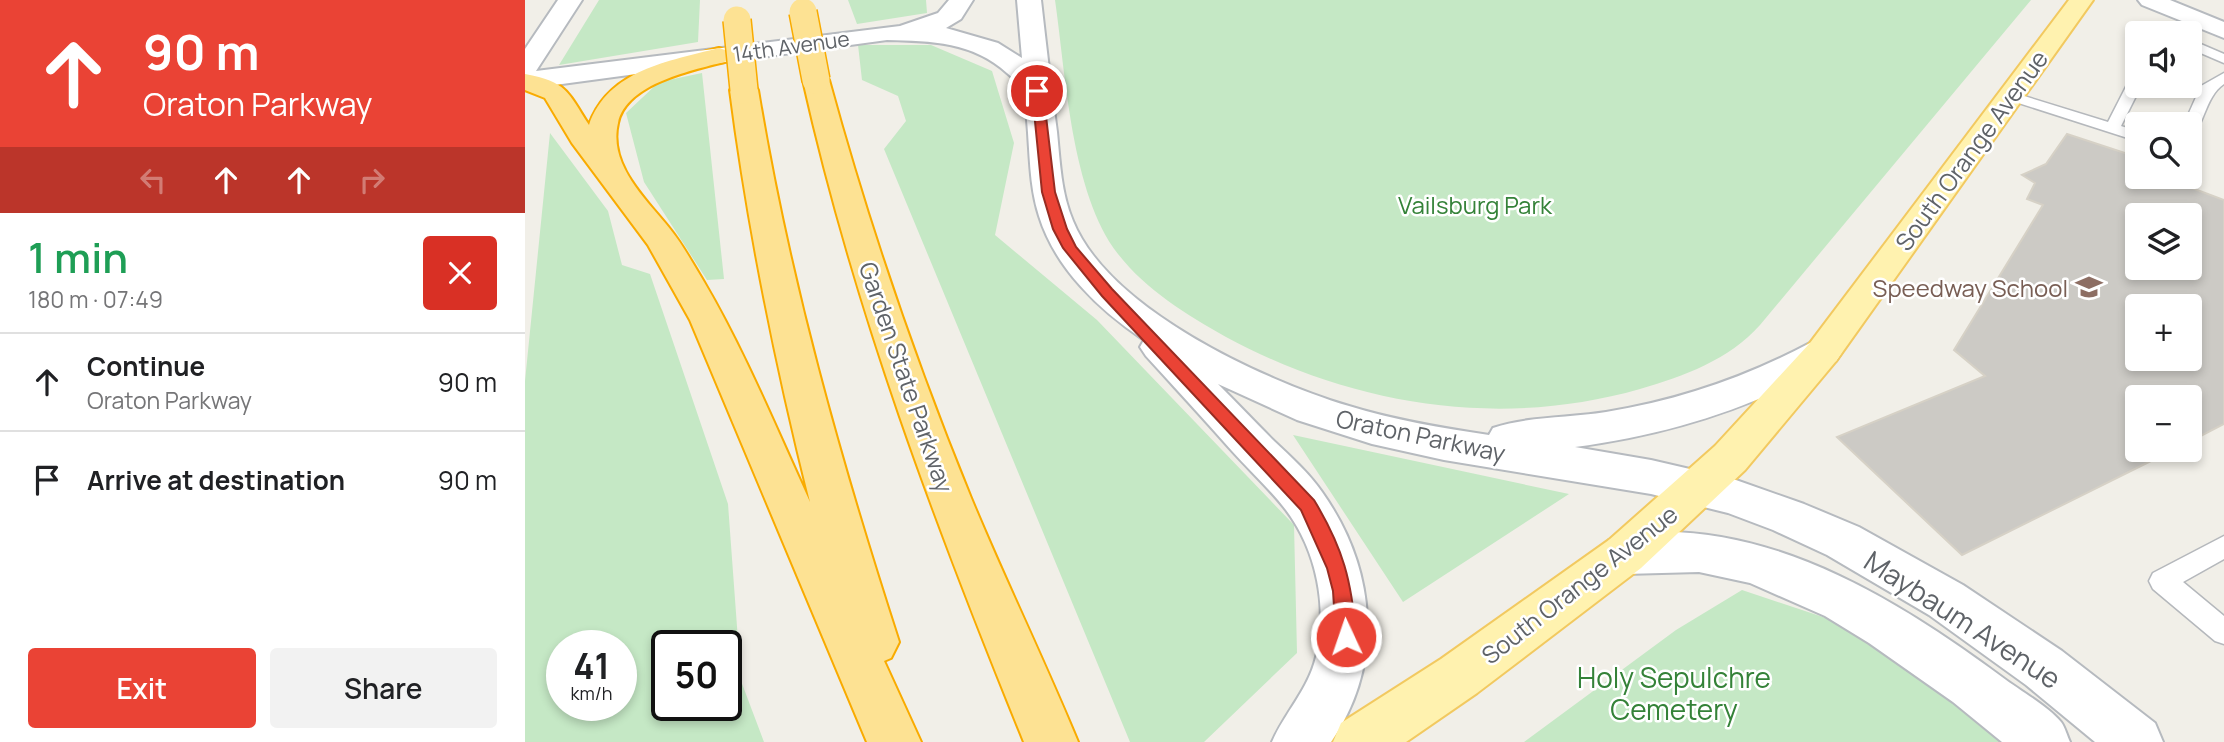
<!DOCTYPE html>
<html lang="en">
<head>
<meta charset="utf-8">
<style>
	:root { --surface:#fff; --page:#f2f2f2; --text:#202124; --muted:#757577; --line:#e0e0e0; --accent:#ea4335 }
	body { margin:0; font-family:Manrope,sans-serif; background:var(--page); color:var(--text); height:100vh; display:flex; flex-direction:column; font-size:26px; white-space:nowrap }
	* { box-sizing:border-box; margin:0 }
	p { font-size:23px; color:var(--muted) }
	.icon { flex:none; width:38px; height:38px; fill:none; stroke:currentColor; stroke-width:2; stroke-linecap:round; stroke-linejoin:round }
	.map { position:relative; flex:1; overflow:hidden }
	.sheet { display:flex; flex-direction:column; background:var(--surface); width:525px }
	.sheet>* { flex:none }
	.banner { background:#ea4335; color:#fff; overflow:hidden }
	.fabs { position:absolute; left:1600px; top:21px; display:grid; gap:14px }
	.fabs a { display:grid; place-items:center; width:77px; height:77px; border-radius:7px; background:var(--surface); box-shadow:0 4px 10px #0003; font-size:35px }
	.speed { position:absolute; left:21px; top:630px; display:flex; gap:14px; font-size:35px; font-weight:700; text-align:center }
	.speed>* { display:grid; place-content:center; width:91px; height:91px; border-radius:50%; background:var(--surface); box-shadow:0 4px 10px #0003; line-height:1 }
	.speed small { font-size:18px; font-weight:400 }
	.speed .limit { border:4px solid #111; border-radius:10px; background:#fff; color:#111 }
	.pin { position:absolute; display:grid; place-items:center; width:60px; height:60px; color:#fff; margin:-30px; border:4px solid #fff; border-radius:50%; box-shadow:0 2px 7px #0007 }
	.me { position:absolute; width:77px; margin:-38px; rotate:357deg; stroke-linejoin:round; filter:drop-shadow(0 0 5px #0008) }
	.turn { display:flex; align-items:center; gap:24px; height:147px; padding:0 28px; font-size:32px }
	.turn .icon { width:91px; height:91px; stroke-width:2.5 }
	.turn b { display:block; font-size:49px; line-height:60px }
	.lanes { display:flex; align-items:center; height:66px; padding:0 28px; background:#0003; justify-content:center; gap:35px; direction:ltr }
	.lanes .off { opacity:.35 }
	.round { display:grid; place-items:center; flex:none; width:74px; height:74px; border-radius:7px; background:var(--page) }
	.summary { display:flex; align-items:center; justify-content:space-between; height:119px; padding:0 28px }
	h1 { font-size:42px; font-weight:600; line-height:52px; color:#1e9e55 }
	.action { display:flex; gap:14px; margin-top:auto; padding:14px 28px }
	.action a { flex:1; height:80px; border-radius:7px; background:var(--accent); color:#fff; font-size:28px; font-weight:600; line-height:80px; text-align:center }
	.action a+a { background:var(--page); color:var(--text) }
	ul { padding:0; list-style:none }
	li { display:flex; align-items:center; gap:21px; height:98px; padding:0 28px; border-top:2px solid var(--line) }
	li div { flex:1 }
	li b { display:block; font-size:26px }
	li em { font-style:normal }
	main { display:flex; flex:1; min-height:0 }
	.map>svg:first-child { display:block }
	.green { fill:#c5e8c5; fill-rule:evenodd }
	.building { fill:#cccac5; stroke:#d6d1c6; stroke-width:2; fill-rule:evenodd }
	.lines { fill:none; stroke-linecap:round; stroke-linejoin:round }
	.lane-casing { stroke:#b5b8bc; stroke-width:3 }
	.secondary-casing { stroke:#b6babf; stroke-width:4 }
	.primary-casing { stroke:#f2c960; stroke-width:4 }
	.highway-casing { stroke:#f9ab00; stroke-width:4 }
	.lane { fill:#fff; fill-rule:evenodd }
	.secondary { fill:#fff; fill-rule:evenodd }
	.primary { fill:#fff2af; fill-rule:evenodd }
	.highway { fill:#fde293; fill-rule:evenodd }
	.highway-bridge-casing { stroke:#f9ab00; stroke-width:30; stroke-linecap:butt }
	.highway-bridge { stroke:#fde293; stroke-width:27 }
	.route { fill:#ea4335; stroke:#982c22; stroke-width:2 }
	.labels { text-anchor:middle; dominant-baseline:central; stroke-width:5; stroke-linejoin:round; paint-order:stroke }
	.far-street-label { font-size:21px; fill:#5f6368; stroke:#fff }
	.street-label { font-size:24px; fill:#5f6368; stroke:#fff }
	.park-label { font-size:24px; fill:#348238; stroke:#fff }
	.education-label { font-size:24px; fill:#785e54; stroke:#fff; text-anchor:end }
	.near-street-label { font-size:28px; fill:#5f6368; stroke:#fff }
	.near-park-label { font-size:28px; fill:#348238; stroke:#fff }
</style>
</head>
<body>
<main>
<section class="sheet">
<div class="banner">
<div class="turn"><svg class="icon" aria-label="ahead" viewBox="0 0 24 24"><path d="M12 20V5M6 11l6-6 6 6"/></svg><div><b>90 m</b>Oraton Parkway</div></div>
<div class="lanes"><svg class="icon off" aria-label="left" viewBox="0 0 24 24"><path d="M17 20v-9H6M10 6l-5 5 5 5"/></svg><svg class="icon" aria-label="ahead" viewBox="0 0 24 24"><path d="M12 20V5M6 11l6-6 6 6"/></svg><svg class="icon" aria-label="ahead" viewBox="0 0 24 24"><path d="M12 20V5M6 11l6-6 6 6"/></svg><svg class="icon off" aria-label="right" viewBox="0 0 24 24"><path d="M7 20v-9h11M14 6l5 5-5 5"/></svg></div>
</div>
<div class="summary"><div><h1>1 min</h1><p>180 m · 07:49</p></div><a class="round" style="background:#d93025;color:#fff"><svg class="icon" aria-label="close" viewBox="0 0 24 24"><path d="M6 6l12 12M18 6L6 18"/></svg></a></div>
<ul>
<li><svg class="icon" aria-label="ahead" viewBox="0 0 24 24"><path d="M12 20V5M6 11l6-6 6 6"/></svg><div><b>Continue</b><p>Oraton Parkway</p></div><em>90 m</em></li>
<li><svg class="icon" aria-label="arrive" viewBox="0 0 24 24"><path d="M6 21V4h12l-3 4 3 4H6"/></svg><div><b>Arrive at destination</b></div><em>90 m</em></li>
</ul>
<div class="action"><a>Exit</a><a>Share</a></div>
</section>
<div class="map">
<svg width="1699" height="742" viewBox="0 0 1699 742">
	<rect width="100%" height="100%" fill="#f1efe8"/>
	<path class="green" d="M74,0H175L173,42L34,65Z
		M323,0H401L402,13L332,24Z
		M530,0H1506L1235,325C1204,360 1159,376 1115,389C975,429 829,406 701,337C662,315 621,290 593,254C546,193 541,76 530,0Z
		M333,45H406L467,71L489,143L470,235L572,320L769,525L772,653L679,742H605L359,149L381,121L373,96L337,80Z
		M177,73L199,279L182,280L119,182L101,113L134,82Z
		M25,133L83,211L97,265L125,274L203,504L216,681L239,742H0V381ZM37,646H96V705H37ZM142,646H201V705H142Z
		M768,435L1044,494L878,602Z
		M1217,590L1316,623L1491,742H999L1151,630Z"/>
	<path class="building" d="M1542,134L1612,157V177H1638L1699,200V424L1664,442V397H1612V450H1648L1437,555L1312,437L1460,376L1429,350L1518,205L1502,199L1510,183L1497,175L1521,164ZM1612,215H1664V268H1612ZM1612,306H1664V359H1612Z"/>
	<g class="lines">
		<defs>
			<path id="lane" d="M1664,39L1699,54V63L1664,48Z
				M1699,73V84C1679,97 1679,131 1664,136V124H1659L1676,86Z
				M1612,75V86H1616L1596,126L1612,131V141L1481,99L1479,96L1486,92L1583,122L1605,79Z
				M1699,536V559L1658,582L1699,616V644L1690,641L1628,589L1624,581L1628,573Z"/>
			<path id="secondary" d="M33,0H57L11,71L375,26L413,13L424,0H448L436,19L421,28L473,43L497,58L492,0H516C521,44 526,88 532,132C535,162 536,193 548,221C584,309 737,380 824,406C869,420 917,428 964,435L968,428C1004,416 1044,418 1081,412C1154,400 1219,378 1285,343L1298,339L1311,343L1317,352L1311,361C1229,408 1143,435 1050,447L1126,460L1208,479L1279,504L1334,527L1438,585L1537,651L1630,723L1638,742H1570L1501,685L1404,615L1302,555L1248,530L1203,513L1126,494L919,460L847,444L772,420L693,384C712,403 730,422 749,441C766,457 784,473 797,492C851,568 860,664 806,742H747C760,712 783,690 791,657C803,608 792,551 761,510C745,489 725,471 707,451C679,419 650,388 621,356L615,347L619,340C574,310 530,268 514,216C504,185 505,152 502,120C501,112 502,101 499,94C497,86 488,78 482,73C448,42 407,41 362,40L0,89V49Z
				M1613,0H1645L1699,22V38L1617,5Z
				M1132,532C1258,529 1379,604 1477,677C1494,690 1523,706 1536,722C1540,727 1542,736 1545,742H1477L1428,702L1344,643L1300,616L1225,583L1174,572L1100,574L1084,568L1077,554L1084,540L1100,534Z"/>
			<path id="primary" d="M1544,0H1568L1311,361L1220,470L1116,568L952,693L881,742H808L816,723L916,659L1084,540L1190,446L1285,343Z"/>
			<path id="highway" d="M194,48L203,51L207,56L203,61C169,70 101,83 93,123C83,165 121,199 145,229C158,245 168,264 179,282C220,352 251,428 285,502C251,366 223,229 205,90L209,84L219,82L229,84L233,90C264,279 315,460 374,642L366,658L359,661L396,742H342L165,320L123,245L47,143L20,98L0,90V74C42,82 42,91 64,125C83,70 144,61 194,48Z
				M291,72L300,74L304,80C343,223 390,361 446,498C480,580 519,660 553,742H499C410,523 330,311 278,80L282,74Z"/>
		</defs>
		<use href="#lane" class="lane-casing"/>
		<use href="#secondary" class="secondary-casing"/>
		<use href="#primary" class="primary-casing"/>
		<use href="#highway" class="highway-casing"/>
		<use href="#lane" class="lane"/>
		<use href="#secondary" class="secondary"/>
		<use href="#primary" class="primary"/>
		<use href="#highway" class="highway"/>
		<defs>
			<path id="highway-bridge" d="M278,12L291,80
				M212,20L219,90"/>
		</defs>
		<use href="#highway-bridge" class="highway-bridge-casing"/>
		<use href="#highway-bridge" class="highway-bridge"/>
	</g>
	<path class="route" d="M512,88L518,91L530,192L542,229L551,247L587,289L789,500C818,548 827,581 831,637L828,643L821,646L814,643L811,637L808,591L802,568L776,510L577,296L538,248L528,229L517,192L507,91Z"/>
	<defs>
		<symbol id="school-bare" viewBox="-9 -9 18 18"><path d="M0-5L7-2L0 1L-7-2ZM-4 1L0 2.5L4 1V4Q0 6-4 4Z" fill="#8d6e63" stroke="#fff" stroke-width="2.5" paint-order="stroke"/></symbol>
	</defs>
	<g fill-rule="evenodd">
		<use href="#school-bare" x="1545" y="268" width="38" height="38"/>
	</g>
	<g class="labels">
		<g class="far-street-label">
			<text transform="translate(266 46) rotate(-8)">14th Avenue</text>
		</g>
		<g class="street-label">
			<text transform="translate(1446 150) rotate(-54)">South Orange Avenue</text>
			<text transform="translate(382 377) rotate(71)">Garden State Parkway</text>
			<text transform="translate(896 435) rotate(12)">Oraton Parkway</text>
			<text transform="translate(1054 584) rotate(-38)">South Orange Avenue</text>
		</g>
		<g class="park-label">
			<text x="950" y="204">Vailsburg Park</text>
		</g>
		<g class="education-label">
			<text x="1543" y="287">Speedway School</text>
		</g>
		<g class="near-street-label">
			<text transform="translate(1438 619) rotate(33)">Maybaum Avenue</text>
		</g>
		<g class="near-park-label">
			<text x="1149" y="677">Holy Sepulchre<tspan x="1149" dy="32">Cemetery</tspan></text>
		</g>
	</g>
</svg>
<div class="fabs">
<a><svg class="icon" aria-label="sound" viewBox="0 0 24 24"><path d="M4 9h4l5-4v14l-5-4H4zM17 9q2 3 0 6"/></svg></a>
<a><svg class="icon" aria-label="search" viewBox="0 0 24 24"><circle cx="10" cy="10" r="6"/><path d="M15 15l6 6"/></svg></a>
<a><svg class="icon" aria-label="layers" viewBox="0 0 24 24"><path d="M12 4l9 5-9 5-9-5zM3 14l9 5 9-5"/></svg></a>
<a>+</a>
<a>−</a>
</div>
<div class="speed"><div>41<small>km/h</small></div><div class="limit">50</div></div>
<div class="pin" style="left:512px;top:91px;background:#d93025"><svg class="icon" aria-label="arrive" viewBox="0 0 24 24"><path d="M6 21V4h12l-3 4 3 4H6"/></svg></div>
<svg class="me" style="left:821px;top:637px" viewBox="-20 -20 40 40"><circle r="17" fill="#ea4335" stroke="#fff" stroke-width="3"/><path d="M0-11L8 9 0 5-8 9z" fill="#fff"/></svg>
</div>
</main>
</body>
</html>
